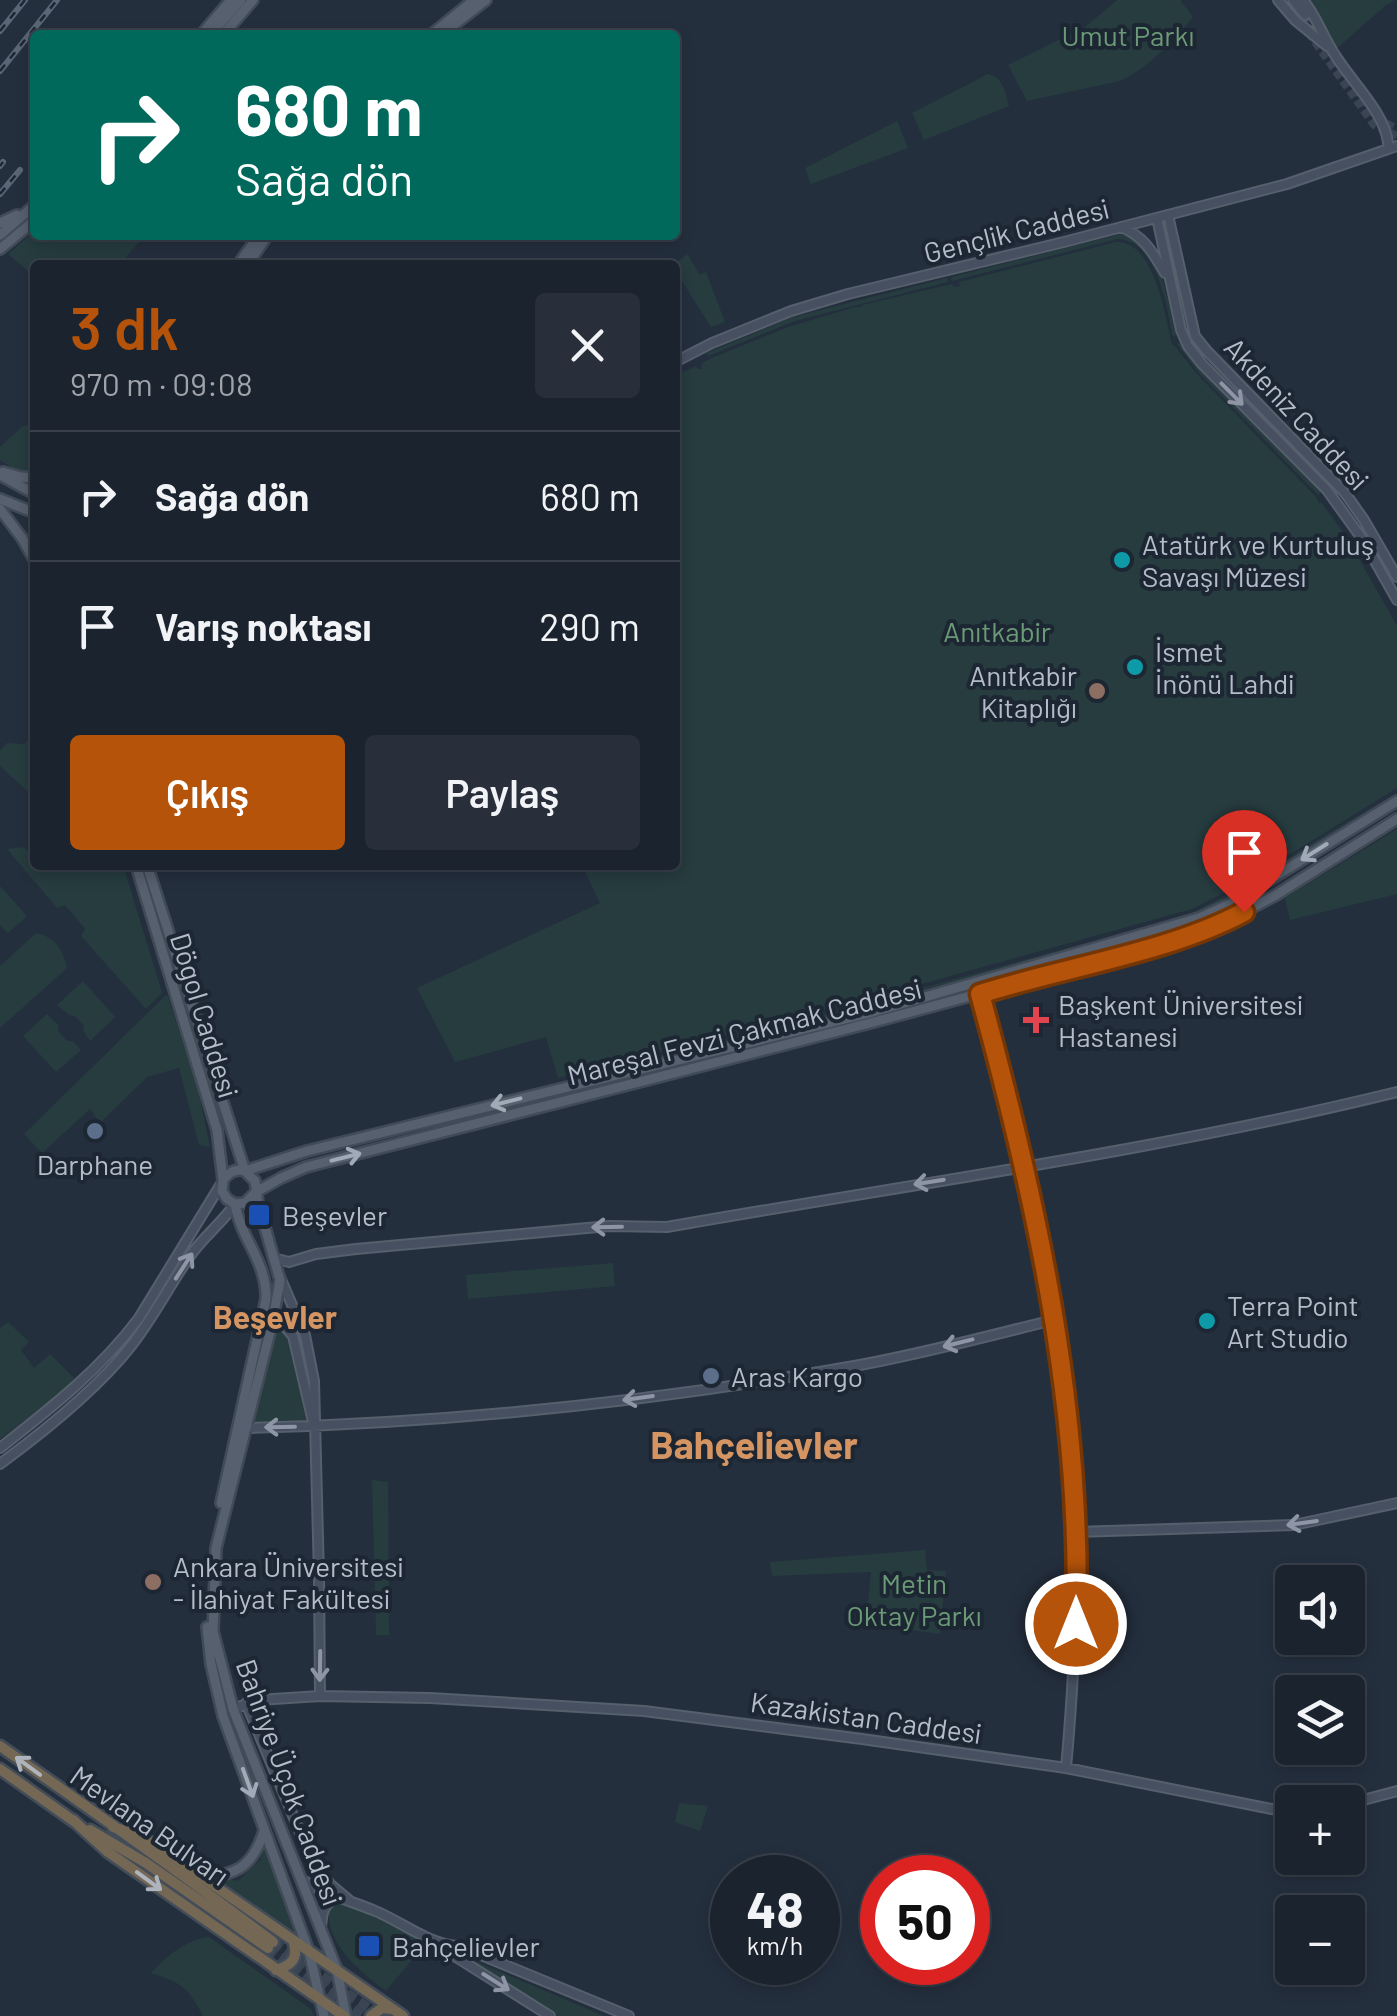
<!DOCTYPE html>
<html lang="tr">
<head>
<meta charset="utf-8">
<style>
	:root { --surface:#1b232e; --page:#282f3a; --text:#f1f3f6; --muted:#a0a4aa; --line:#39404a; --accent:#b45309 }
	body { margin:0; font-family:Barlow,sans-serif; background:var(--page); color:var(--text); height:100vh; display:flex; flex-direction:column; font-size:38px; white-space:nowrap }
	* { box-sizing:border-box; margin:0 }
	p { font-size:32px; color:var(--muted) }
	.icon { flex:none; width:55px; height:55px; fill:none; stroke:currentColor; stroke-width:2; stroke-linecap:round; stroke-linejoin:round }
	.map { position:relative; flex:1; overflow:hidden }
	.details { position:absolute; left:30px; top:260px; width:650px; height:610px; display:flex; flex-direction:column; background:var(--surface); border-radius:10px; box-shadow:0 5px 15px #0003,0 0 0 2px var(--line) }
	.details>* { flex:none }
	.banner { position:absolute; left:30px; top:30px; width:650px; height:210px; border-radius:10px; box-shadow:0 5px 15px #0003,0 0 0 2px var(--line); background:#00695c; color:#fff; overflow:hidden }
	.fabs { position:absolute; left:1275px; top:1565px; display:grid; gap:20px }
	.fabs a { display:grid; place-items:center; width:90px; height:90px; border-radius:10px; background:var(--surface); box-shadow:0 5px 15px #0003,0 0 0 2px var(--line); font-size:50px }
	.speed { position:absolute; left:710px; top:1855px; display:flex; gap:20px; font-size:50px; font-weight:700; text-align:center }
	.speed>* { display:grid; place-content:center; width:130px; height:130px; border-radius:50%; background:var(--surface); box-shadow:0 5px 15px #0003,0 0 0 2px var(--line); line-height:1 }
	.speed small { font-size:25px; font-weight:400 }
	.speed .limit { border:15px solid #d22; background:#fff; color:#111 }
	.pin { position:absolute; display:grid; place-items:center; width:85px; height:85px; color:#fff; margin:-102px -42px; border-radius:50% 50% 50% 0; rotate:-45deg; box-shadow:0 0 10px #0007 }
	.pin .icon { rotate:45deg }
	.me { position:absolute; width:110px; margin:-55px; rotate:0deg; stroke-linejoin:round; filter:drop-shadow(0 0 8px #0008) }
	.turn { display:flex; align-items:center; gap:35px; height:210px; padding:0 40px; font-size:45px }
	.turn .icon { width:130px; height:130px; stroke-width:2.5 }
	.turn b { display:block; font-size:70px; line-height:85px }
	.round { display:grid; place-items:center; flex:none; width:105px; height:105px; border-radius:10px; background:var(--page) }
	.head { display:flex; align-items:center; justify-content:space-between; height:170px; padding:0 40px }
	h1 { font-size:60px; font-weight:600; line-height:75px; color:var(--accent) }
	.action { display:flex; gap:20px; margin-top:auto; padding:20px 40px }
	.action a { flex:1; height:115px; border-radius:10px; background:var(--accent); color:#fff; font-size:40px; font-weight:600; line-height:115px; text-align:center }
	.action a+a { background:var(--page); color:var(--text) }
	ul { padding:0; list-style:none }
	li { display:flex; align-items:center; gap:30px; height:130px; padding:0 40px; border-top:2px solid var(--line) }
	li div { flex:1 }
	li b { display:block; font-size:38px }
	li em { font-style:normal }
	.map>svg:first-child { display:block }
	.green { fill:#263c3f }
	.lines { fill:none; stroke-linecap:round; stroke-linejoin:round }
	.secondary-tunnel { stroke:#3a4453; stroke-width:8; stroke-dasharray:8 4; stroke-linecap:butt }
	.highway-tunnel { stroke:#3a4453; stroke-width:10; stroke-dasharray:10 5; stroke-linecap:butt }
	.secondary-casing { stroke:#565f6c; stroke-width:12 }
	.primary-casing { stroke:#414a57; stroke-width:14 }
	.highway-casing { stroke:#434c59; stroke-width:15 }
	.secondary { stroke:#465061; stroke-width:8 }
	.primary { stroke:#56606e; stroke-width:9 }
	.highway { stroke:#746855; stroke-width:10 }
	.rail-casing { stroke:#5a6575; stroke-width:6 }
	.rail { stroke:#1d2633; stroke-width:2.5; stroke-dasharray:8; stroke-linecap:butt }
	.oneway { stroke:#8e96a5 }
	.oneway2 { stroke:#a1aab7 }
	.oneway3 { stroke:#aeb4bd }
	.route-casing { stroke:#753606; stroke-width:25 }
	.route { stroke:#b45309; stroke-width:18 }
	.culture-dot { fill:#0f9aa8; stroke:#1d2633; stroke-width:4 }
	.education-dot { fill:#8d6e63; stroke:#1d2633; stroke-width:4 }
	.health-dot { fill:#e0444e; stroke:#1d2633; stroke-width:4 }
	.service-dot { fill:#5c6f8a; stroke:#1d2633; stroke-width:4 }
	.transit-dot { fill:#1a4fb4; stroke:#1d2633; stroke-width:4 }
	.labels { text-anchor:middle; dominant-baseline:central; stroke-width:8; stroke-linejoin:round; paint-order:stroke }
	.park-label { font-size:28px; fill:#6b9a76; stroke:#1d2633 }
	.street-label { font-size:28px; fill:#b4bcc9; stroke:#1d2633 }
	.poi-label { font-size:28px; fill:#b4bcc9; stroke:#1d2633; text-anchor:start }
	.quarter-label { font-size:32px; font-weight:bold; fill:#d59563; stroke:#1d2633 }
	.district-label { font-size:38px; font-weight:bold; fill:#d59563; stroke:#1d2633 }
</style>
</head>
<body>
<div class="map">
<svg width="1397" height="2016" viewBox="0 0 1397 2016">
	<rect width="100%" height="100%" fill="#242f3e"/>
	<path class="green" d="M1117,0H1180L1193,17C1173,41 1150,67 1120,81L1027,101L1008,65L1085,27Z
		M1306,0H1395L1386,5L1336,49Z
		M988,74C1004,78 1005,92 1009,106L924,140L912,113Z
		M897,121L908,148L811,184L805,168Z
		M35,230V235H145L119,265H35V277L8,254Z
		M1121,234C1162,242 1168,302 1176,336L1173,337C1166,306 1158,241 1118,239L952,281L951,277Z
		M1116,242C1155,240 1166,319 1172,345H1174L1197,374L1316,497L1319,503L1321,502L1346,536L1397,626V788L1242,884L1192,909L893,992L558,1078L546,1037L455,1062L417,988L600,903L582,865H675V376L696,366L698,369H701L702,363L714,357L788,327L855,307H862V305L952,284L954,287L960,286L959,282Z
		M687,254L700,275L706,272L725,322L711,327L675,270L674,265Z
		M947,278L948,282L795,321L708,356L707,353L793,317Z
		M1179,343L1199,370L1321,492L1318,495L1198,372L1177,344Z
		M35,424V473L14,469L0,460V447L23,426Z
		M35,734V783L27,791L0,766V750L7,743L24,744Z
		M1397,791L1245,888L1197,914L832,1015L623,1067L622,1065L831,1013L1188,915L1243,886Z
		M1397,829V894L1290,920L1285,898Z
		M24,847L35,858V865H123L162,993L146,1009L81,936L85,929L65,905L57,908L7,849Z
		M0,886L27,916L8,933L0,925Z
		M36,933C55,937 63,949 67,968L0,1028V966Z
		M83,981L115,1017L90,1041L84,1032V1026L75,1016L69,1015L57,1005Z
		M167,994L198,1088L210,1147L199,1145L179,1068L147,1077L100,1123L90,1109L42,1153L24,1134Z
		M47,1014L58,1025V1031L67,1041H73L81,1050L56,1072L23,1036Z
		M613,1263L615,1286L468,1299L466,1275Z
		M8,1322L29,1342L21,1350L34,1368L50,1354L77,1381L0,1439V1328Z
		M277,1329L288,1333L293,1345L306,1421L251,1423L272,1334Z
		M372,1480L388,1482L389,1635H376Z
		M925,1550L927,1570L946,1571L940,1634L866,1623L871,1572L772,1576L770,1562Z
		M679,1803L708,1806L700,1831L675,1822Z
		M265,1845L297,1941L219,1887L228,1879L238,1881L260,1860Z
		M347,1904L383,1918L427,1942L386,1991C361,1973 321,1940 330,1905Z
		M209,1937L311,2009L314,2016H203C189,1988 181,1982 151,1973C167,1956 185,1940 209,1937Z
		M461,1955L604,2016H558Z"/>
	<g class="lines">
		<path class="secondary-tunnel" d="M1305,15L1322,39
			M1308,32L1374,125L1397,136
			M1355,88L1378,119L1397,129"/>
		<path class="highway-tunnel" d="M273,1942L380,2016
			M268,1948L362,2016"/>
		<defs>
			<path id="secondary" d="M1278,0L1295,20L1327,46
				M1293,0L1305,15
				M1303,0C1317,17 1323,37 1335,55C1351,81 1385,113 1388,143
				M1168,215L1195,336L1207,351L1345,493L1364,520L1397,577
				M1157,218L1181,330L1188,346L1202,364L1327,490L1363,540L1397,600
				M1121,227C1144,236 1153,253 1165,273
				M675,362L712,343L791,311L848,294L1064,242L1287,184L1397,146
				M980,993C1022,1150 1061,1309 1073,1471C1080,1570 1075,1669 1066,1768
				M273,1258L289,1262L316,1254L356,1249L609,1226L667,1227C911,1184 1157,1151 1397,1092
				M280,1277L305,1335L314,1381L319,1577L320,1696
				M274,1314L293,1336L313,1422
				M245,1428C451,1423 658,1401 860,1365C925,1353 989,1336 1053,1320
				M0,1448C51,1408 100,1370 139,1318L221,1184
				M0,1464C42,1433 99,1387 131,1346C153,1318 169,1286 190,1256C203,1237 222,1223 235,1204
				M1076,1532L1294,1525L1397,1503
				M246,1703L311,1859L330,1884L349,1900
				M233,1709L258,1700L320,1696L430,1698L644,1711L862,1739L1066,1768L1292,1813
				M1348,1804L1397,1791
				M301,1879C324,1894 348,1900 373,1910C401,1921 429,1945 459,1946L629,2016
				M321,1927C322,1913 323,1904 337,1898
				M444,1946L456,1957L550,2016"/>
			<path id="primary" d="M201,35L231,0
				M210,35L241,0
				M223,35L253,0
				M431,35L474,0
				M441,35L486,0
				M0,223L17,215
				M0,235L35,205
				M0,249L35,220
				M238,265L259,235
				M247,265L268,235
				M3,472L21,477L35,478
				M0,475L35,494
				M0,499L35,513
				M0,509L22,538L35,561
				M136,865L217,1130L223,1180L222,1191L227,1199L235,1204
				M147,865L245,1171
				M245,1171L255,1181L258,1203L280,1280L272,1324L216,1548L213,1631L233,1709L337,1970L346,2016
				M223,1180C229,1172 236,1168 245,1171L307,1151L866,1014L1199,918L1232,903L1397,801
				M235,1204L245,1203L256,1192L281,1178L306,1167L874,1022L1155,946L1223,923L1276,895L1397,819
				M221,1503L266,1299C267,1261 241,1240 235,1204
				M207,1627L211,1664L223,1716L309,1952L324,2016
				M204,1878C238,1874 253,1866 264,1831"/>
			<path id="highway" d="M0,1746C92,1810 184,1875 273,1942
				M0,1769L75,1822
				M73,1820L108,1852L344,2016
				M113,1827L139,1835L177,1860L403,2016
				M90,1830L146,1863L268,1948
				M276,1970C292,1965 298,1959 294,1943
				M371,2016L382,2008L391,2009"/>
		</defs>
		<use href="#secondary" class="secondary-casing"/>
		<use href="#primary" class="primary-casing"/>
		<use href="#highway" class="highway-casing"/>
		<use href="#secondary" class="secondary"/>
		<use href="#primary" class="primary"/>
		<use href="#highway" class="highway"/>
		<defs>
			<path id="rail" d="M0,31L25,0
				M0,71L57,0
				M0,166L3,162
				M0,194L20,170"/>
		</defs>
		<use href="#rail" class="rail-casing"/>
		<use href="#rail" class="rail"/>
	</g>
	<defs><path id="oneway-shaft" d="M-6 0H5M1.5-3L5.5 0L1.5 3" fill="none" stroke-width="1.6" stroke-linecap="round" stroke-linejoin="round" transform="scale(2.5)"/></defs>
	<g class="oneway">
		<use href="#oneway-shaft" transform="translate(1232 394) rotate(45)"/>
		<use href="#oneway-shaft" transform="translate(929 1182) rotate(171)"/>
		<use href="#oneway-shaft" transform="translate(607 1227) rotate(179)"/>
		<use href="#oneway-shaft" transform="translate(184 1266) rotate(-57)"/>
		<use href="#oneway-shaft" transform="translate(958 1343) rotate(166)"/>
		<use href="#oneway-shaft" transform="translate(638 1398) rotate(172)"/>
		<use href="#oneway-shaft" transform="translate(280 1427) rotate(179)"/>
		<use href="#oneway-shaft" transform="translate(1302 1523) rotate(172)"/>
		<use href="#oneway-shaft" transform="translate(320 1666) rotate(91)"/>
		<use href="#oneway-shaft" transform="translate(496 1982) rotate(32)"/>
	</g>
	<g class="oneway2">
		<use href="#oneway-shaft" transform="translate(1314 852) rotate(148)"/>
		<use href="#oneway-shaft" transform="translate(506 1102) rotate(166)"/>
		<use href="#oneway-shaft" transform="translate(346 1157) rotate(-14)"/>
		<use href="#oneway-shaft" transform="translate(248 1783) rotate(70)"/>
	</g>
	<g class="oneway3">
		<use href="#oneway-shaft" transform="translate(28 1766) rotate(-144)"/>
		<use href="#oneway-shaft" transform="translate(149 1881) rotate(36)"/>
	</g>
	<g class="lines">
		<defs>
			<path id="route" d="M1076,1624C1083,1410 1036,1199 980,994C1064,967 1167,953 1244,912"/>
		</defs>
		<use href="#route" class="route-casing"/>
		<use href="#route" class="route"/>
	</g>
	<g class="culture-dot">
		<circle cx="1122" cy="560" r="10"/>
		<circle cx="1135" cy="667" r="10"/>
		<circle cx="1207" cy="1321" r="10"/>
	</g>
	<g class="education-dot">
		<circle cx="1097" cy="691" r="10"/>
		<circle cx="153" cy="1582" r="10"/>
	</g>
	<path class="health-dot" d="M1031 1005h10v10h10v10h-10v10h-10v-10h-10v-10h10z"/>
	<g class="service-dot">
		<circle cx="95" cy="1131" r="10"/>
		<circle cx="711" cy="1376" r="10"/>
	</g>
	<g class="transit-dot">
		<rect x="247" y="1203" width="24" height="24" rx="5"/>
		<rect x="357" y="1934" width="24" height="24" rx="5"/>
	</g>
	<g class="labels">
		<g class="park-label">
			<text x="1128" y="35">Umut Parkı</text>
			<text x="997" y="631">Anıtkabir</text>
			<text x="914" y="1583">Metin<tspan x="914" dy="32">Oktay Parkı</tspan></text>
		</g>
		<g class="street-label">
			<text transform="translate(1016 230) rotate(-14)">Gençlik Caddesi</text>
			<text transform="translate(1297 413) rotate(47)">Akdeniz Caddesi</text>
			<text transform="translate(205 1015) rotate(73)">Dögol Caddesi</text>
			<text transform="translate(744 1031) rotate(-14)">Mareşal Fevzi Çakmak Caddesi</text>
			<text transform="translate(866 1717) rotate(8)">Kazakistan Caddesi</text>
			<text transform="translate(290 1782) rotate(70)">Bahriye Üçok Caddesi</text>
			<text transform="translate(150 1825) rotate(35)">Mevlana Bulvarı</text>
		</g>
		<g class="poi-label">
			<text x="1142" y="544">Atatürk ve Kurtuluş<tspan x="1142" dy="32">Savaşı Müzesi</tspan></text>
			<text x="1155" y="651">İsmet<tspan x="1155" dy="32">İnönü Lahdi</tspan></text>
			<text x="1077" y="675" text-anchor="end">Anıtkabir<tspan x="1077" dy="32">Kitaplığı</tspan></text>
			<text x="1058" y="1004">Başkent Üniversitesi<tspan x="1058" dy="32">Hastanesi</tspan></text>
			<text x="95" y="1164" text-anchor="middle">Darphane</text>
			<text x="282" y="1215">Beşevler</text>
			<text x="1227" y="1305">Terra Point<tspan x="1227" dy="32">Art Studio</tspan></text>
			<text x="731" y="1376">Aras Kargo</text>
			<text x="173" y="1566">Ankara Üniversitesi<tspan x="173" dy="32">- İlahiyat Fakültesi</tspan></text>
			<text x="392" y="1946">Bahçelievler</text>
		</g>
		<g class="quarter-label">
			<text x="275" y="1316">Beşevler</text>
		</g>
		<g class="district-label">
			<text x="754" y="1444">Bahçelievler</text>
		</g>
	</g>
</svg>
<div class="fabs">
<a><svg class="icon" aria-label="sound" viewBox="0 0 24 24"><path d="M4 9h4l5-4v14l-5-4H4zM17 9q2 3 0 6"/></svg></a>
<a><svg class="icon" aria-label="layers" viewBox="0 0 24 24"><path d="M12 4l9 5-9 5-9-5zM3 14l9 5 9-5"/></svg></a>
<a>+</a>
<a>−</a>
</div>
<div class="speed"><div>48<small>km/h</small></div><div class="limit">50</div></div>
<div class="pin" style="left:1244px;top:912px;background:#d93025"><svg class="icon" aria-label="arrive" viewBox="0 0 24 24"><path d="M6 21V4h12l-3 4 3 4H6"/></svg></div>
<svg class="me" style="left:1076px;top:1624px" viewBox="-20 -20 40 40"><circle r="17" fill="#b45309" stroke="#fff" stroke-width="3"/><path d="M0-11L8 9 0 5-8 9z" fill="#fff"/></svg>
<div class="banner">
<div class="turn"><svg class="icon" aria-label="right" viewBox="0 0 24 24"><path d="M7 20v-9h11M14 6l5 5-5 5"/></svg><div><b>680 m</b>Sağa dön</div></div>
</div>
<section class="details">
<div class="head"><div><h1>3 dk</h1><p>970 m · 09:08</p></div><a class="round"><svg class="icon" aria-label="close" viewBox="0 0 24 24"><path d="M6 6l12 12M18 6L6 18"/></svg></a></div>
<ul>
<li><svg class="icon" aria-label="right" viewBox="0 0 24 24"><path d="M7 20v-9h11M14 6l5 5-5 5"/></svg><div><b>Sağa dön</b></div><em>680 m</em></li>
<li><svg class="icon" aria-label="arrive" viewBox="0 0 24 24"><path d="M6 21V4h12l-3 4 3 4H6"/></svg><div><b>Varış noktası</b></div><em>290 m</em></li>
</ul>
<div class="action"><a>Çıkış</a><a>Paylaş</a></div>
</section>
</div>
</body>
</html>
